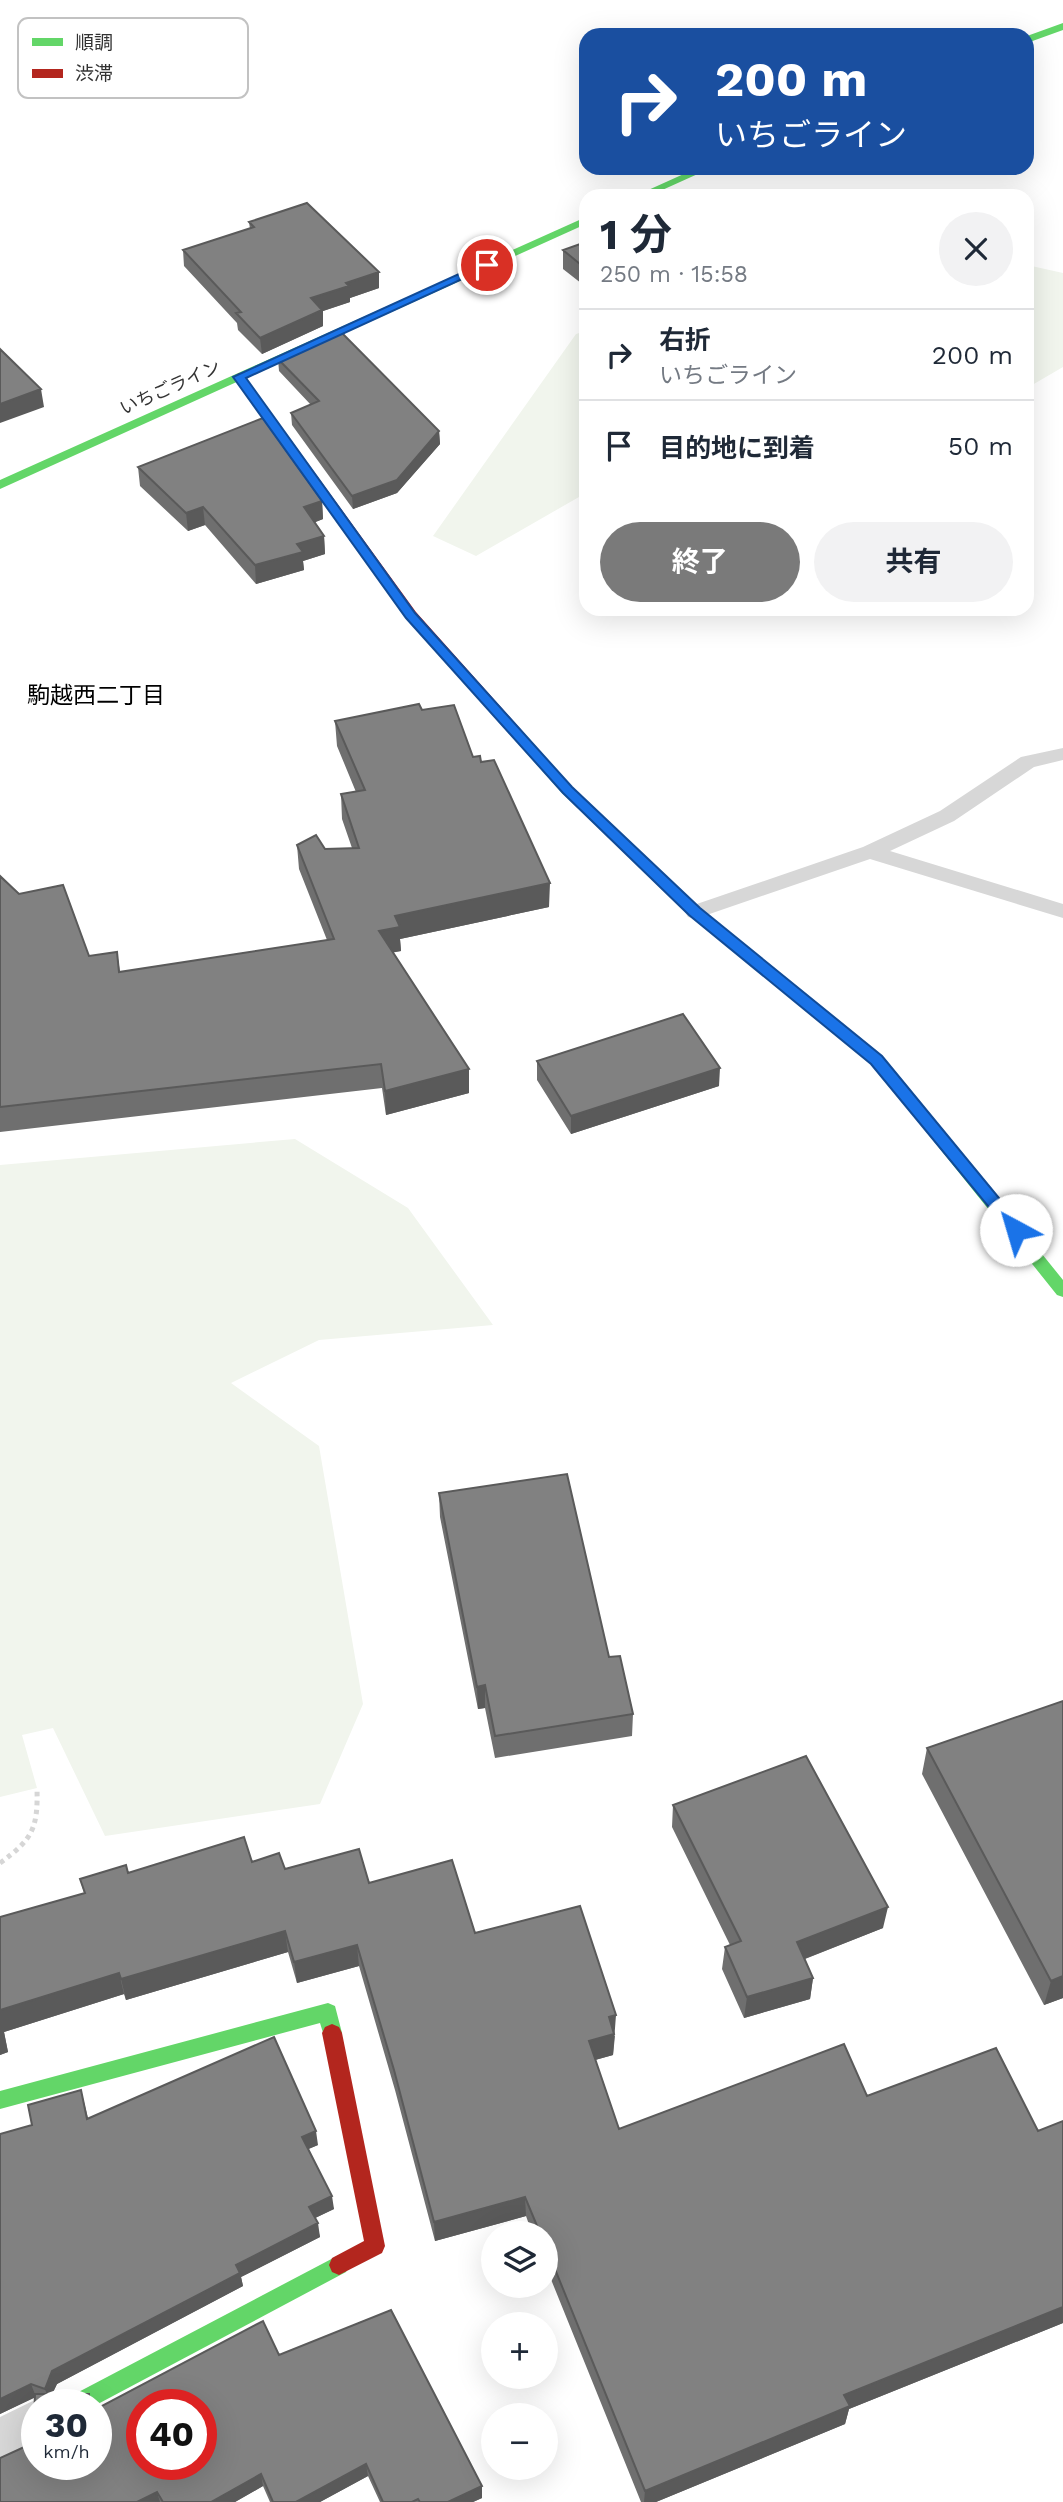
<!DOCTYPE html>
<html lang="ja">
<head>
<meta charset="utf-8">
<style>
	:root { --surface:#fff; --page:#f2f2f3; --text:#1f2937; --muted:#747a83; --line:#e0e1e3; --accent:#7a7a7a }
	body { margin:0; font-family:"Work Sans","Noto Sans JP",sans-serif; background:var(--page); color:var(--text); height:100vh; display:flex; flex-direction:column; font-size:26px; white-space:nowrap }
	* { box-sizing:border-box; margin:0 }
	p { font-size:23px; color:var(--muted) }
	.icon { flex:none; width:38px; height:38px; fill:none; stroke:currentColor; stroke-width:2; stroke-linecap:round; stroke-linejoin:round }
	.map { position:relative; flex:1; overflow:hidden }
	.panel { position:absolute; left:579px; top:189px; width:455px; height:427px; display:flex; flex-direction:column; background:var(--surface); border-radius:21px; box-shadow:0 7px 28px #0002 }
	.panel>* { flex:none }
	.guide { position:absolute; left:579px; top:28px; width:455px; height:147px; border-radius:21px; box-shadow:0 7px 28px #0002; background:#1a4fa0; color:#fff; overflow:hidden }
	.tools { position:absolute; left:481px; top:2221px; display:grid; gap:14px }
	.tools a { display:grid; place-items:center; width:77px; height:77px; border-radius:50%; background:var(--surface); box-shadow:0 7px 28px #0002; font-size:35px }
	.speed { position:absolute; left:21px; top:2389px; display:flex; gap:14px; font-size:35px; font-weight:700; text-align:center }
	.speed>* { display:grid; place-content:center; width:91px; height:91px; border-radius:50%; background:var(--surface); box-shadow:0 7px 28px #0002; line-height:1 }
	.speed small { font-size:18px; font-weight:400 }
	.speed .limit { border:10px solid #d22; background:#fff; color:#111 }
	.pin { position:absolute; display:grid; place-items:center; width:60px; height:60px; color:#fff; margin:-30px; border:4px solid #fff; border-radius:50%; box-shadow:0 2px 7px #0007 }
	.me { position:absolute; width:77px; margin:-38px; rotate:321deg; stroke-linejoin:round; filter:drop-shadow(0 0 5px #0008) }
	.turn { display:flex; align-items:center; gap:24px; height:147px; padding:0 21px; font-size:32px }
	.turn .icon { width:91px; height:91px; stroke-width:2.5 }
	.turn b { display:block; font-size:49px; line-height:60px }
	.round { display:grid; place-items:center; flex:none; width:74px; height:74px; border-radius:37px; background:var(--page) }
	.headline { display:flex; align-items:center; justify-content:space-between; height:119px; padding:0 21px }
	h1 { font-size:42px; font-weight:700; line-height:52px }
	.button { display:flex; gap:14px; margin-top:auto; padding:14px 21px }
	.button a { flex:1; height:80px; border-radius:42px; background:var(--accent); color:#fff; font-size:28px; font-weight:700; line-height:80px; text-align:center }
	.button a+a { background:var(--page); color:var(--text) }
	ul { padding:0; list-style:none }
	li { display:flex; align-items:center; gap:21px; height:91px; padding:0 21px; border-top:2px solid var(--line) }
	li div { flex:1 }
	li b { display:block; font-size:26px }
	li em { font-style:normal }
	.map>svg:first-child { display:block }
	.green { fill:#f1f5ed }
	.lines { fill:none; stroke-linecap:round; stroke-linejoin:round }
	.path { stroke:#d6d6d6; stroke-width:5; stroke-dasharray:4.5 4.5; stroke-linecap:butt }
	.lane { fill:#d7d7d7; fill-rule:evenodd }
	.street { fill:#d7d7d7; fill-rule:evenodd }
	.fast { fill:#63d668; fill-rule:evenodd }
	.jam { fill:#b3261e; fill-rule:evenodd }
	.wall { fill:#6f6f6f }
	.shaded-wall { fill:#5a5a5a }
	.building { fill:#818181; stroke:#5a5a5a; stroke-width:2; fill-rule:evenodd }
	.route { fill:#1a73e8; stroke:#114b97; stroke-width:2 }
	.labels { text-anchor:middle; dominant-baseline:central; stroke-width:7; stroke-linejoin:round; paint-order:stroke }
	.far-street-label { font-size:18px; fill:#333; stroke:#fff }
	.neighbourhood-label { font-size:23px; fill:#000; stroke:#fff }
	.key { fill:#fff; stroke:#c2c2c2; stroke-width:2 }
	.key-label { font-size:19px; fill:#333 }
</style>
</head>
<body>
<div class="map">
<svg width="1063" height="2502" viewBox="0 0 1063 2502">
	<rect width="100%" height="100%" fill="#fff"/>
	<path class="green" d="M1027,265L1063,273V367L1027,388Z
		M586,331V493L476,556L433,536L576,334Z
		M295,1139L408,1208L493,1325L319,1340L231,1383L319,1446L363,1704L320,1804L105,1836L53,1728L22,1735L37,1788L0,1797V1165Z"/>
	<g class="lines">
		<path class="path" d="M0,1863C33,1839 38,1828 37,1788"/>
		<path class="lane" d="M1063,748V760L1034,767L954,821L890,851L1063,904V918L870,859L695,919L688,917L685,912L688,907L863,847L940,811L1021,757Z"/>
		<path class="street" d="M37,2399L50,2404H37V2453L0,2471V2417Z"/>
		<path class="fast" d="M1063,23V30L1027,43V36Z
			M697,168H711L649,196H635Z
			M586,217V224L0,489V480Z
			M520,733L525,734L572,787L700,909L882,1056L1063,1280V1297L1057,1295L872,1064L690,915L562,793L515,740L513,737Z
			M328,2003L335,2006L342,2033L339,2039L332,2042L325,2039L320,2023L0,2109V2091Z
			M339,2255L346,2258L349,2265L346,2272L96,2405L66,2404L69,2397Z"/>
		<path class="jam" d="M239,373L243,374L416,612L525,734V740H515L406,618L233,377Z
			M332,2024L339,2027L342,2033L385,2246L382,2253L339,2275L332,2272L329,2265L332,2258L364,2241L322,2033L325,2027Z"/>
	</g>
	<path class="wall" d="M249,222L379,272V288L350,298V302L323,311V326L262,354L238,330L237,323L184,266L183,250L250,229Z
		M586,242V287L563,269V250Z
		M278,359L439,431L440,444L397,493L353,509L292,425L291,413L311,405L279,371Z
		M138,467L322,501L323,519L315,522L324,536L325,554L303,561L304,570L256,584L205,525L188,531L140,486Z
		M422,710L473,757L481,762L549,907L400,939L401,951L393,952L469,1069V1093L386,1115L382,1088L0,1132V876L89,956L117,952L120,972L327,940L299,869L297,845L325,849L352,848L342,819L341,794L356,792L337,746L335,721Z
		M537,1061L719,1086L571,1134L537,1080Z
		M439,1493L609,1657L633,1714L632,1736L495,1758L485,1708L478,1709L440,1517Z
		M927,1748L1063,1998L1044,2005L922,1774Z
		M673,1805L883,1928L805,1959L813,1978L810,1999L744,2018L722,1969L725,1947L730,1945L672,1827Z
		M252,1862L369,1883L475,1933L615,2036L613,2055L595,2060L619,2129L867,2096L1038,2131L1063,2121V2323L849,2409L845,2424L656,2502H641L546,2267V2233H532L526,2216L435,2241L395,2090L359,1966L297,1983L288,1952L126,2000L124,1994L4,2032L8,2052L0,2055V1917L84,1893L80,1879L128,1873Z
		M81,2090L88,2118L318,2145L308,2149L334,2209L315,2218L320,2237L241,2277L243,2286L57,2384L52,2394L37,2464L279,2355L482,2486V2498L473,2502H380L368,2476L320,2502H270L263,2486L235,2502H0L33,2443L35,2397L0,2414V2134L32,2125Z"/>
	<path class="shaded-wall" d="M379,272V288L350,298V302L323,311V326L262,354L260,338L311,298L346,283Z
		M41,389L44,407L0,423V404Z
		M439,431L440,444L397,493L353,509L352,496Z
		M322,501L323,519L306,526L304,507Z
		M203,507L205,525L188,531L186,513Z
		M324,536L325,554L303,561L304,570L256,584L255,565L297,544Z
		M550,883L549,907L400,939L401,951L380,955L379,931L395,916Z
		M720,1068L719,1086L571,1134V1116Z
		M469,1069V1093L386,1115L385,1091Z
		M485,1685V1708L478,1709L477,1687Z
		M888,1907L883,1928L794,1963L797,1942Z
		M285,1931L288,1952L126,2000L121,1979Z
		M357,1945L359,1966L297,1983L294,1962Z
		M119,1973L124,1994L4,2032L8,2052L0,2055V2010Z
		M1063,1976V1998L1044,2005L1051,1981Z
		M813,1978L810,1999L744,2018L747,1997Z
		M616,2015L613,2055L588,2062L589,2041L609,2017Z
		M316,2131L318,2145L304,2151L302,2137Z
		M332,2196L334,2209L311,2220L309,2207Z
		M525,2197L526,2216L435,2241L434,2222Z
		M318,2223L320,2237L241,2277L243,2286L57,2384L49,2401L45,2389L52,2371L236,2265Z
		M1063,2307V2323L849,2409L845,2424L656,2502H644L645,2491L844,2395Z
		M31,2384L36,2397L0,2414V2399Z
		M366,2464L368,2476L320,2502H296Z
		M261,2474L263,2486L235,2502H211Z
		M482,2486V2498L473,2502H448Z
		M157,2492L160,2502H137Z"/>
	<path class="building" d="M307,203L379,272L346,283L349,286L311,298L322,310L260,338L236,313L241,312L183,250L254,227L249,222Z
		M586,242V269L563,250Z
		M340,331L439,431L397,480L352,496L291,413L319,401L278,359Z
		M0,349L41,389L0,404Z
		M263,418L322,501L304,507L324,536L297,544L303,552L255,565L203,507L186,513L138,467Z
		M419,704L422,710L454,705L473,757L480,756L481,762L494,760L550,883L395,916L400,927L379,931L469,1069L385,1091L381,1064L0,1107V876L19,894L63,885L89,956L117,952L119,972L334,939L297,845L316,835L325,849L359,848L341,794L365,790L335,721Z
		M683,1014L720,1068L571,1116L537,1061Z
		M567,1474L609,1657L620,1656L633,1714L495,1736L485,1685L477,1687L439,1493Z
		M1063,1701V1976L1051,1981L927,1748Z
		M806,1756L888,1907L797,1942L813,1978L747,1997L725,1947L741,1941L673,1805Z
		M244,1837L252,1862L279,1853L285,1869L359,1849L369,1883L452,1860L475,1933L580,1906L616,2015L609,2017L614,2034L589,2041L619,2129L844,2044L867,2096L996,2048L1038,2131L1063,2121V2307L844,2395L850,2406L645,2491L546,2247V2233H540L525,2197L434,2222L394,2070L357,1945L294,1962L285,1931L121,1979L119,1973L0,2010V1917L85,1893L80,1879L126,1865L128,1873Z
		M274,2037L316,2131L302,2137L332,2196L309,2207L318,2223L236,2265L240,2273L52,2371L45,2389L31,2384L0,2399V2134L32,2125L28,2105L81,2090L87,2119Z
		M391,2310L482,2486L448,2502H420L418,2499L412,2502H383L366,2464L296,2502H273L261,2474L211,2502H163L157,2492L137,2502H0V2458L33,2443L35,2394H89V2404H37V2464H96V2409L263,2321L279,2355ZM142,2404H201V2464H142Z"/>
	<path class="route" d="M483,263L493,265L246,378L415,613L572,787L700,908L882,1056L1022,1226L1024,1230L1022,1234H1011L871,1064L689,915L563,793L406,618L233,377Z"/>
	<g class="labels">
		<g class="far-street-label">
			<text transform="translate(170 387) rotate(-24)">いちごライン</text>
		</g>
		<g class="neighbourhood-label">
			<text x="96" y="695">駒越西二丁目</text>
		</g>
	</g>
	<rect x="18" y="18" width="230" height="80" rx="10" class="key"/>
	<rect x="32" y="38" width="31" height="8" fill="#63d668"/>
	<rect x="32" y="69" width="31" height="9" fill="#b3261e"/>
	<g class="key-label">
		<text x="75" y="49">順調</text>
		<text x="75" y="80">渋滞</text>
	</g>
</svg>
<div class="tools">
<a><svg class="icon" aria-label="layers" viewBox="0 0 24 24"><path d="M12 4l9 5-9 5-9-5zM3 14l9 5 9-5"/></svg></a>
<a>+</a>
<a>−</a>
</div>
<div class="speed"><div>30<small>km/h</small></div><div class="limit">40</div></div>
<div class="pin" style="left:487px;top:265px;background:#d93025"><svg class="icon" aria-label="arrive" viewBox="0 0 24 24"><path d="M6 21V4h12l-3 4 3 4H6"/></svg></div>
<svg class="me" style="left:1016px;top:1230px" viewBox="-20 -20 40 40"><circle r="19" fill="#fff"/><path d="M0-13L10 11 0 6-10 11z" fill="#1a73e8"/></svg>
<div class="guide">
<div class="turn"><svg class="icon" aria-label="right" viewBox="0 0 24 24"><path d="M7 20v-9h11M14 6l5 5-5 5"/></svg><div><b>200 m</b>いちごライン</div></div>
</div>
<section class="panel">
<div class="headline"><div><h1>1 分</h1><p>250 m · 15:58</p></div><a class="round"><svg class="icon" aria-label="close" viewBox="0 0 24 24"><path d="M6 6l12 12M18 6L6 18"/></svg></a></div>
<ul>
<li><svg class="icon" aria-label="right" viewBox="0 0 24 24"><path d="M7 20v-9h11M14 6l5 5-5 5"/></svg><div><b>右折</b><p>いちごライン</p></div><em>200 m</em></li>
<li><svg class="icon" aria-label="arrive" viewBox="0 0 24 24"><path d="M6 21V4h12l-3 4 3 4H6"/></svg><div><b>目的地に到着</b></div><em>50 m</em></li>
</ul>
<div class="button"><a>終了</a><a>共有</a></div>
</section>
</div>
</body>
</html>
